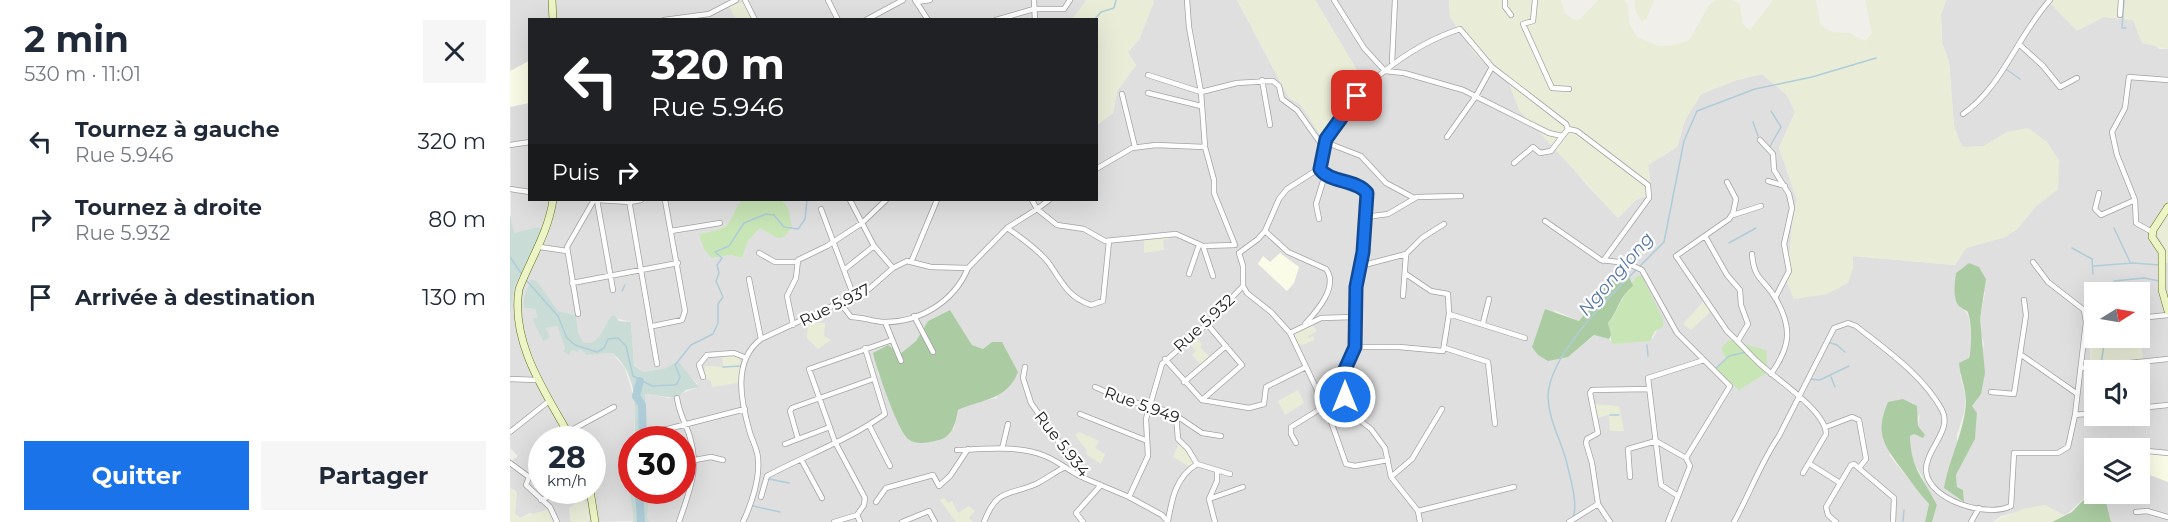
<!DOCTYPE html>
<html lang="fr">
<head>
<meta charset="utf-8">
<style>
	:root { --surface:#fff; --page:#f6f6f7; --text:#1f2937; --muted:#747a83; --accent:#1a73e8 }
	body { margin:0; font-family:Montserrat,sans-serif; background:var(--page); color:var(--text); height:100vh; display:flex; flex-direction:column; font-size:22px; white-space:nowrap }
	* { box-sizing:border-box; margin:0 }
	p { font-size:20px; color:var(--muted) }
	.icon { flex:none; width:33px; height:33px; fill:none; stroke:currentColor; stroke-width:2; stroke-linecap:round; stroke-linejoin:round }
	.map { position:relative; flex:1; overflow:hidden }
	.drawer { display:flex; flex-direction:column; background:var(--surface); width:510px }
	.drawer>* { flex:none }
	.hud { position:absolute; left:18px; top:18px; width:570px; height:183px; border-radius:0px; box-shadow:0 6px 24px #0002; background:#202124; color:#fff; overflow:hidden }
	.needle { width:39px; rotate:79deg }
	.buttons { position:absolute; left:1574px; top:282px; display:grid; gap:12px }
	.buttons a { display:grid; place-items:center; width:66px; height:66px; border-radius:0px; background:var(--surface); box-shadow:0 6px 24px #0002; font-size:30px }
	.speed { position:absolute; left:18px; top:426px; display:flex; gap:12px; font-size:30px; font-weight:700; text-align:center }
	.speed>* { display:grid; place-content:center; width:78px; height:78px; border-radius:50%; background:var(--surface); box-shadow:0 6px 24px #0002; line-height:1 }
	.speed small { font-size:15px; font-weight:400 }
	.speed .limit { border:9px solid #d22; background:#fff; color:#111 }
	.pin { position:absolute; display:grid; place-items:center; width:51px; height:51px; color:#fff; margin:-26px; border-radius:12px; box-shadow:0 3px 9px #0006 }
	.me { position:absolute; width:66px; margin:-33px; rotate:0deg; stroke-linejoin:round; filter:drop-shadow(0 0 4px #0008) }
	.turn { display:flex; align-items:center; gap:21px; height:126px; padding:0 24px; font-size:27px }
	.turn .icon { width:78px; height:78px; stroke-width:2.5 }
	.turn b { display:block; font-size:42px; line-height:51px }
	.then { display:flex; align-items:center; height:57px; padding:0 24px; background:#0003; gap:12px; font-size:22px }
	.round { display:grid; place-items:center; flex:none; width:63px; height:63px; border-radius:0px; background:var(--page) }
	.head { display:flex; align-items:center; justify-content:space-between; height:102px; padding:0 24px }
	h1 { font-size:36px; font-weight:700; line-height:45px }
	.primary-button { display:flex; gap:12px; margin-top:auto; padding:12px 24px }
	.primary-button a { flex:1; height:69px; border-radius:0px; background:var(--accent); color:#fff; font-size:24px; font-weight:700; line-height:69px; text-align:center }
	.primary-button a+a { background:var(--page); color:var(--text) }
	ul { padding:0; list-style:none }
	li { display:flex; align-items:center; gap:18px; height:78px; padding:0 24px }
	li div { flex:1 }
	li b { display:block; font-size:22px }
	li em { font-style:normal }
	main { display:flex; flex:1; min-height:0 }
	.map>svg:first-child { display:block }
	.residential { fill:#e0dfdf; fill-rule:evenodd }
	.education { fill:#fafce7 }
	.farmland { fill:#e9edd8 }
	.grass { fill:#c8e5b6 }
	.forest { fill:#abcca3 }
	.wetland { fill:#c9ddd6 }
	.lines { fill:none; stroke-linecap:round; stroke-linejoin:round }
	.stream { stroke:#afccd9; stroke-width:1.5 }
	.river { stroke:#afccd9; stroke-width:8 }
	.street-casing { stroke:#a3a3a3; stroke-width:6 }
	.secondary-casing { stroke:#5d7011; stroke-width:8 }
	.street { stroke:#fff; stroke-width:4.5 }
	.secondary { stroke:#edf4c5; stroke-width:7 }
	.route-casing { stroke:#114b97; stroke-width:15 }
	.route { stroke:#1a73e8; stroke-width:10 }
	.labels { text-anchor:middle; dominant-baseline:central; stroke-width:4.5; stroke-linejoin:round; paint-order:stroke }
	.street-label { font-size:16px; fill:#222; stroke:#fff }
	.water-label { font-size:18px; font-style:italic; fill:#5778a8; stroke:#fff }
</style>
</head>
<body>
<main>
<section class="drawer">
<div class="head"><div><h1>2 min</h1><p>530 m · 11:01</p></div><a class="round"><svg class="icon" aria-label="close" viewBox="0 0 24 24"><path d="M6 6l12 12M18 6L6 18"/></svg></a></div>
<ul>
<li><svg class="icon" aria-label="left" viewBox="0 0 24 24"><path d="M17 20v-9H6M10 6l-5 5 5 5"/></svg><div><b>Tournez à gauche</b><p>Rue 5.946</p></div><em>320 m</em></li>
<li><svg class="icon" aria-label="right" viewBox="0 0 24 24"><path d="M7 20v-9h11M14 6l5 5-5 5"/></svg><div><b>Tournez à droite</b><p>Rue 5.932</p></div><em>80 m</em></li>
<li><svg class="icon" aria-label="arrive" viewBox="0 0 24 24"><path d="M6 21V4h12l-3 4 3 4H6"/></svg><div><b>Arrivée à destination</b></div><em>130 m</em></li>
</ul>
<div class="primary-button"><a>Quitter</a><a>Partager</a></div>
</section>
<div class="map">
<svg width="1658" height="522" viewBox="0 0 1658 522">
	<rect width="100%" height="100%" fill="#f1efea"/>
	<path class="residential" d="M0,0H577L562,20H20V200H231L223,220L208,231L202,258L221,255L232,258L238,241L250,228L267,238L278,208L272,200H586L587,125L603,113L607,91L626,65L617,52L629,40L643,0H727L779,98L790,104L835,101L854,82L805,0H939L940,17L998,81L1075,183L1108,218L1126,200L1142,194L1138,165L1167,147L1175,120L1191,94L1227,80L1252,74L1277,95L1285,112L1269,148L1287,199L1282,226L1277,282L1343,268L1342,256L1445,265L1456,248L1495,237L1507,229L1526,206L1548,189L1497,132L1474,146L1452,148L1444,126L1439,62L1432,43L1431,15L1436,0H1537L1544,6L1594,17L1623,20L1649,49H1658V215L1648,236L1654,246L1658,263V522H1601L1596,502L1598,494H1629V448H1584V489L1555,516L1535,505L1491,516L1483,522H1422L1427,505L1417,492L1412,476L1401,459L1400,436L1408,426L1410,414L1379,455L1419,504L1415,522H140L137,517L141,491L172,490V440L137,439L135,394L160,398L188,387V384L175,371L156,368L133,372L124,364L121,322L101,317L89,337L81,343H74L67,333L66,315L48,311L28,282L21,279L14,297L15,308L25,309L27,317L22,318L26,326L39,335L35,328L47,326L55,348L53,351L70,349L77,355L102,353L115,368L126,405L119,487L125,521L78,522L80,518L70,500L59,508L61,522H48L20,513L10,518L5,514L6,491L0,488V462L8,456L0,448V314L4,287L28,227L5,234L1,230ZM1127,276L1153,319L1143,338L1103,344L1099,339L1085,335L1057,357L1044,310L1069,321L1104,279L1114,277L1123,281ZM1445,281L1475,292L1470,319V332L1474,344L1462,407L1467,413L1465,439L1446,475L1447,487L1453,490L1454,501L1434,488L1447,449V435L1454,413L1456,397L1450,375L1462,350L1459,317L1445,297ZM1584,292H1629V338H1584ZM440,310L462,345L473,349L487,398L466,402L448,410L444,429L396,438L385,415L377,389L367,372L406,341L418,321ZM1584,370H1629V416H1584ZM32,440H82V490H32Z"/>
	<path class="education" d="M19,61V103L0,107V71Z
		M770,253L789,267L784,283L777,291L748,264L753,256L760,262Z
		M1635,451L1658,452V482L1632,472Z"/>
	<path class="farmland" d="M577,0H643L644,2L629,40L618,52L626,65L607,91L603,113L587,125L586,20L562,19Z
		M727,0H805L854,82L835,101L810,135L790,104L779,98Z
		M939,0H1051L1055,13L1063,19L1069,20L1088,0H1113L1118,4L1119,23L1127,37L1149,46L1164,45L1179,40L1199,5L1206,0H1223L1230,4L1233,24L1240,30L1263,0H1306L1310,23L1316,29L1323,32L1340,33L1355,41L1362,33L1355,0H1436L1431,15L1432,43L1439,62L1444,126L1452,147L1474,146L1497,132L1518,128L1537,142L1549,160L1548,189L1526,206L1507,229L1495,237L1456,248L1445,265L1343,256V268L1338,283L1317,294L1284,299L1277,282L1282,226L1287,200L1269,148L1285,112L1277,95L1252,74L1227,80L1191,94L1175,120L1167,147L1138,165L1142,194L1126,200L1108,218L1009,110L998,81L965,54L940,17Z
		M1125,0H1144L1137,18L1132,22L1125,10Z
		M1537,0H1658V49L1632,43L1623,20L1594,17L1567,31Z
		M234,1L244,19H226L219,7Z
		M1658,215V263H1655L1654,247L1647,232Z
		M659,236V239L653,240L654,250L634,253V240Z
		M1193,302L1202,310L1181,330L1173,324Z
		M800,322L807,331L798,336L799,338L803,336L805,340L793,345L788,344L783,332Z
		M298,323H315L314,336L321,340L308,349L297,338Z
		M1579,325H1584V338L1631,341L1633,359L1593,363L1580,360Z
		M685,336L692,344L690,347L699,356L691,365L682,355L686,351L678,342Z
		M212,354L229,356L232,372L228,383L202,387L201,381L194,377L195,366L213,367Z
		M788,390L794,403L775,415L768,401Z
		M1083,404L1109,406L1114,431H1100L1099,415L1085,418Z
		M569,432L589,441L585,448L595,454L591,464L576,454L577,451L565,435Z
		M670,441L685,460L680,467L663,457Z
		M0,488L7,493L5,514L9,518L39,509L48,522H0Z
		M434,498L438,503L442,501L448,513L459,506L465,511L459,518L463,522H446L430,500Z
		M73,499L79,506L78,522H61L59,508Z
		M1535,505L1555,516L1542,522H1483L1513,509Z"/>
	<path class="grass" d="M231,200H272L278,208L282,227L274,237L267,238L250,228L238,241L232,258L221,255L202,258L194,249L189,234C224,228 216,225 231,200Z
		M1127,276H1132L1153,319V327L1145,331L1140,341L1102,344L1098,323C1110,308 1115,289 1127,276Z
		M1219,340L1256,350L1258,372L1229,390L1206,369L1216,359L1211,348Z"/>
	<path class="forest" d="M1459,263L1469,267L1476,279L1470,319L1475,373L1471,394L1462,406L1467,413L1465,439L1446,475L1447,487L1453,490L1454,502L1434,488C1439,458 1455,431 1456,401C1456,389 1450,376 1449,363L1459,358C1462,350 1462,317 1457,311C1456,311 1449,306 1449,306C1442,298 1445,282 1446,273Z
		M1114,276L1120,278L1123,286C1110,295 1108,311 1098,323L1101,335L1099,339L1084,335L1058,357L1038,361L1028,355L1022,347L1035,309L1069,321L1100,281Z
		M440,310L462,345L473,349L482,342H492L508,372C497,400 473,399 448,410C445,426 442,438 425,441C415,443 407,445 398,439C388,431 366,367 363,353L378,345L390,354L406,341L418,321Z
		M1393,399L1407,406L1408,426L1415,435L1413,438L1404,434L1400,436C1401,470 1413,477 1427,505L1422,522H1415L1419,504C1407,491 1398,477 1387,463C1370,440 1367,429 1378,402Z
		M1584,489V494H1598L1596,502L1601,522H1542L1562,512Z"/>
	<path class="wetland" d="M0,215L4,233L28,227L32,230L4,287L0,314Z
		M21,279L28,282L48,311L66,315L68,333L74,343H81L89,337L101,316H105L109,321L121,322L124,365L133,372L156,368L168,361L189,387L176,390L166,398L135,394L137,439H124C126,411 128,372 102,353L77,355L70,349L67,352L62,350L59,355L53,351L55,348L47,326L36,328L40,337L33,341L22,318L27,317L25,309L14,308V297Z
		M121,464L122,490L141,491L137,517L140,522H122L124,521L119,487Z"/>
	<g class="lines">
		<path class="stream" d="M1614,0L1612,28H1616
			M584,20L591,12L604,8L606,0
			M1496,69L1510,79
			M1243,122L1248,136
			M1259,148L1271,127L1261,111
			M1604,228L1620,262
			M1219,243L1246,228
			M1562,248L1582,259L1583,274
			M0,257L11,273
			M1130,266L1154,242L1174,141L1187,111L1245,89L1302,77L1366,58
			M1584,266L1623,263L1649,265
			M16,280L48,316L57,338L65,345L87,352L94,348L98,339L108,338L116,346L123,376L142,386L164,385L167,384L170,377L165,365L181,345L203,334L208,323V304L213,297L206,281L209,273L207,265L212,258L205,252L219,246L234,223L256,214L264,215L274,227L288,229L295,219L297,200
			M1604,281L1634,278L1649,281
			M112,291L115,285
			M1318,342L1327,345L1335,352
			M1137,345L1138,356
			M1591,365L1594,344L1607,341
			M213,367L231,366
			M1205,369L1219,356L1237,352
			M1321,377L1325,387
			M1299,379L1310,380L1339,366
			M1100,415H1109
			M259,479L279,483
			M243,506L270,512
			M1063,518C1068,504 1061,481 1058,468C1053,443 1039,423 1038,397C1038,356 1099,297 1127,269
			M1393,521L1394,510"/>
		<path class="river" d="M130,381L126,396L132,405L133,440
			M129,490L131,522"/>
		<defs>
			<path id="street" d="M235,0L245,20
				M318,0L328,20
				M405,0L418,20
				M524,0L525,20
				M824,0L854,48L875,71L894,73L953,90L1039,133L1052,136
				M995,0V7L1001,15
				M1025,0L1023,21L1013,24L1042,88L1059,89
				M407,2L420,0
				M1610,15L1611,0
				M154,20L199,14L226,0
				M356,20L393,0
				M486,20L524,9H554L560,0
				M1509,44L1533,66L1550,87L1567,78
				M882,62L885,0
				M638,75L691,92L679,27L677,0
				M752,80L760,125
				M638,93L691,106
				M612,94L625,147
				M1453,114C1492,87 1508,35 1540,0
				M937,137L966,96L982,67
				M1250,140L1263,154L1264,170L1279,194L1282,208L1274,244L1279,271L1265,298
				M815,142L851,156L876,183L904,198
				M0,145L20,142
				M1004,163L1023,147L1030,153L1041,151L1058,129
				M586,169L622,148L646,145L695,147
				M811,169C820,183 846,179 857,193L853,252L846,287L845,347L832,376L839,412L861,429L875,448L881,477L908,511L1004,487
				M1258,181L1275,186
				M1217,182L1226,199L1223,213L1219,219L1166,256L1217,331C1229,342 1238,353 1250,364C1266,379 1316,411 1316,434L1293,473
				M0,189L20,192
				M1589,193L1585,209L1591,215L1625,200
				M87,200L103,290
				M88,200L120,202L131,200
				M119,200L147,364
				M522,200L527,209L539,200
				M311,209L344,297
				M1223,215L1251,206
				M809,219L806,204L815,175
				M855,221L863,216L878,214L907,197L951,196
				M1035,221L1091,260L1117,263L1132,270L1167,333L1220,386L1176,458
				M497,228C512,238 527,249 538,262C552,281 556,296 581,305L593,301L599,241
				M161,231L210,223
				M755,231L778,252L816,269C829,286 807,311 795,324
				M1642,232L1626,223L1625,200L1607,155L1602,132L1615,108L1619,77L1658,80
				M1195,236L1217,275L1230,290L1231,305L1238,324L1229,339
				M364,246L383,268
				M693,246L703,276
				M30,247L57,251
				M249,253L265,262H287
				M1242,254C1244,281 1254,278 1266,299C1283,329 1280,347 1261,374
				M402,260L427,200
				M850,266L896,254L912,238L934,224
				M334,270L364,246L340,200
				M679,274L689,245
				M896,274L921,291L938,294L939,314
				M239,279L251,339
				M62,283L168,263
				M733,286L737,293L761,312L780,333L818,413L836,464L845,466L878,460
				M893,296L896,254
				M331,304L341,317C352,317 362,321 373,322C409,323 444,302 458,268
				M68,314L57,247L84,200
				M404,316L423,352
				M1629,318L1658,315
				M375,322L391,361
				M973,323L979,299
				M283,325L277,296L286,278L288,260L317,246L352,223L376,200
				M143,326L172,320L175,311L155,200
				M780,333L811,318L845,317
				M845,347H889L933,351L939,314L1015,338
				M935,348L978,362L985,424
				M1510,354L1566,393
				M655,359L692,400L739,408L754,404L756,387L796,367
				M515,367L513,378L521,403L574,478L619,497
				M1571,368L1658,359
				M193,377L189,365L197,355L224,353L234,357
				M0,379L26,380
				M674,382L716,346
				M585,387L612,399L661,412L692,433L711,436
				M1481,392L1504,394L1516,315L1514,300
				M167,398C169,412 174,421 179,434C190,469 180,489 169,522
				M692,400L732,365L697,324
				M1629,408L1658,405
				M570,414L635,440
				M1565,415L1584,413
				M359,425L380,466
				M1316,427L1342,417L1349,420L1356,459L1349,468
				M150,431L235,409
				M0,432L39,401
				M58,432L104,407
				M288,439L280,411L282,408L363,379
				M1146,441L1176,458L1180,466L1158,522
				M786,443L781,434V427L815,406
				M275,444L320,427
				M492,449L498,424
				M447,450C475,449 509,445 535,456C548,461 559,471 572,477
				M1637,451L1658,453
				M185,460L201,457L213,460
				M292,461L312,498
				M0,463L19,477
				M687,464L720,474
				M1300,464L1330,483
				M32,466L19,477L16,485L40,507L47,522
				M881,477L902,459L932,409
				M1120,477L1118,449L1146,441
				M1168,496L1151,485L1138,378L1194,360
				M251,497L257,476C296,455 339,440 375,414L355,348
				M699,499L707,481V471
				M31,500L54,490
				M366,502L376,488L423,475L429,486L440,476L458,449
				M908,511L910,522
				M1626,512L1637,511L1658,517
				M347,515L354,505L355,498L325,442L299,369L382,340
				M658,521C662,498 666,477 687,464L678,449L668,439L666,415
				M233,522C241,505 250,479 248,459C248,451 243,442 240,433C231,402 222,361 251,339L359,289L383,268L397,261L421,267L458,268L497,228L527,209L547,225L574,229L595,241L666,234L693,246L725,245L704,193V180L695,147L691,92L727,83L763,81L769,86L772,99L787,110L814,148
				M324,522L347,515L350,522
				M392,522L419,511L425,522
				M474,522C487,488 498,496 526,484C536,479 545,472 555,467
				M573,522L566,513L591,485
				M658,522L652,515L619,497L638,456L636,419L652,364L697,324L733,286V266L729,253L748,239L755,231L769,199L777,189L813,166C815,158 812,147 816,139C842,90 898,46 950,29L982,67L1056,124L1058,129L1067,131L1138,185L1139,198L1093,261
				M705,522L699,499L733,487
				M1059,522L1088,504
				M1100,522L1088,504L1082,463L1076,443L1077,439L1088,433L1080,393L1082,390L1139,389
				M1224,522C1240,493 1251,462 1269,436L1324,328L1338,323L1346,326C1376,350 1413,375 1432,410C1443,430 1415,450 1416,471C1419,501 1478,518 1501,506L1504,453H1548L1558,447L1565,415L1576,322L1574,310L1538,282L1523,262
				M1326,522L1318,515L1316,507L1341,465L1344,464L1384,498L1383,522
				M1461,522L1469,508"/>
			<path id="secondary" d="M42,0L43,20
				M43,200C38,233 21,258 9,289C0,344 37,395 62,440
				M1658,207L1643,230L1642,237L1652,252V290L1658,311
				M80,490L85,522"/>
		</defs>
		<use href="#street" class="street-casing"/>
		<use href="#secondary" class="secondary-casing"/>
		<use href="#street" class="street"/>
		<use href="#secondary" class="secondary"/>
	</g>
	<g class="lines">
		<defs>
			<path id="route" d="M835,397L832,376L845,347L846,287L853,252L857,193C846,179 819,183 810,169L816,139L847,96"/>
		</defs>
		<use href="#route" class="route-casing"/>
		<use href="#route" class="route"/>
	</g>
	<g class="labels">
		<g class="street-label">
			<text transform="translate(325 305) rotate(-26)">Rue 5.937</text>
			<text transform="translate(694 323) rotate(-43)">Rue 5.932</text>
			<text transform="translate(632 405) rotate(20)">Rue 5.949</text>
			<text transform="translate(552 444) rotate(52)">Rue 5.934</text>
		</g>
		<g class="water-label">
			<text transform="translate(1106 274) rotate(-49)">Ngonglong</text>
		</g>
	</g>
</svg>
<div class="buttons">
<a><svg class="needle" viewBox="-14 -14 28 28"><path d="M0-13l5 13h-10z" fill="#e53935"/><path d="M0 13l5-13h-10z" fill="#747a83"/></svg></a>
<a><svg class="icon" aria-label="sound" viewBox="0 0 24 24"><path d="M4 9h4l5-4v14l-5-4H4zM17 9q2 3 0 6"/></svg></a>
<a><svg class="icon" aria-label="layers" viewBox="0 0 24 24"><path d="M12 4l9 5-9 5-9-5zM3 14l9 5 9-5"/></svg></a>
</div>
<div class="speed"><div>28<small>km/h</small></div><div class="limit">30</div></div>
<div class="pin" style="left:847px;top:96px;background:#d93025"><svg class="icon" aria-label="arrive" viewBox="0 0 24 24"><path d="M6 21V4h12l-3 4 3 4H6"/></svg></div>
<svg class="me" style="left:835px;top:397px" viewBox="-20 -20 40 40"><circle r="17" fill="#1a73e8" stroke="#fff" stroke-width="3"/><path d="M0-11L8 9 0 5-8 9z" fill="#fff"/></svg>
<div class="hud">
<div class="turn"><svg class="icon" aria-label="left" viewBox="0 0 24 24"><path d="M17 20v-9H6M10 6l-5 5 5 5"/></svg><div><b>320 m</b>Rue 5.946</div></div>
<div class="then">Puis<svg class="icon" aria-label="right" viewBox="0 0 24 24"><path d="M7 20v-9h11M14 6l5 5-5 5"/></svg></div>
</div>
</div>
</main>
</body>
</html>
